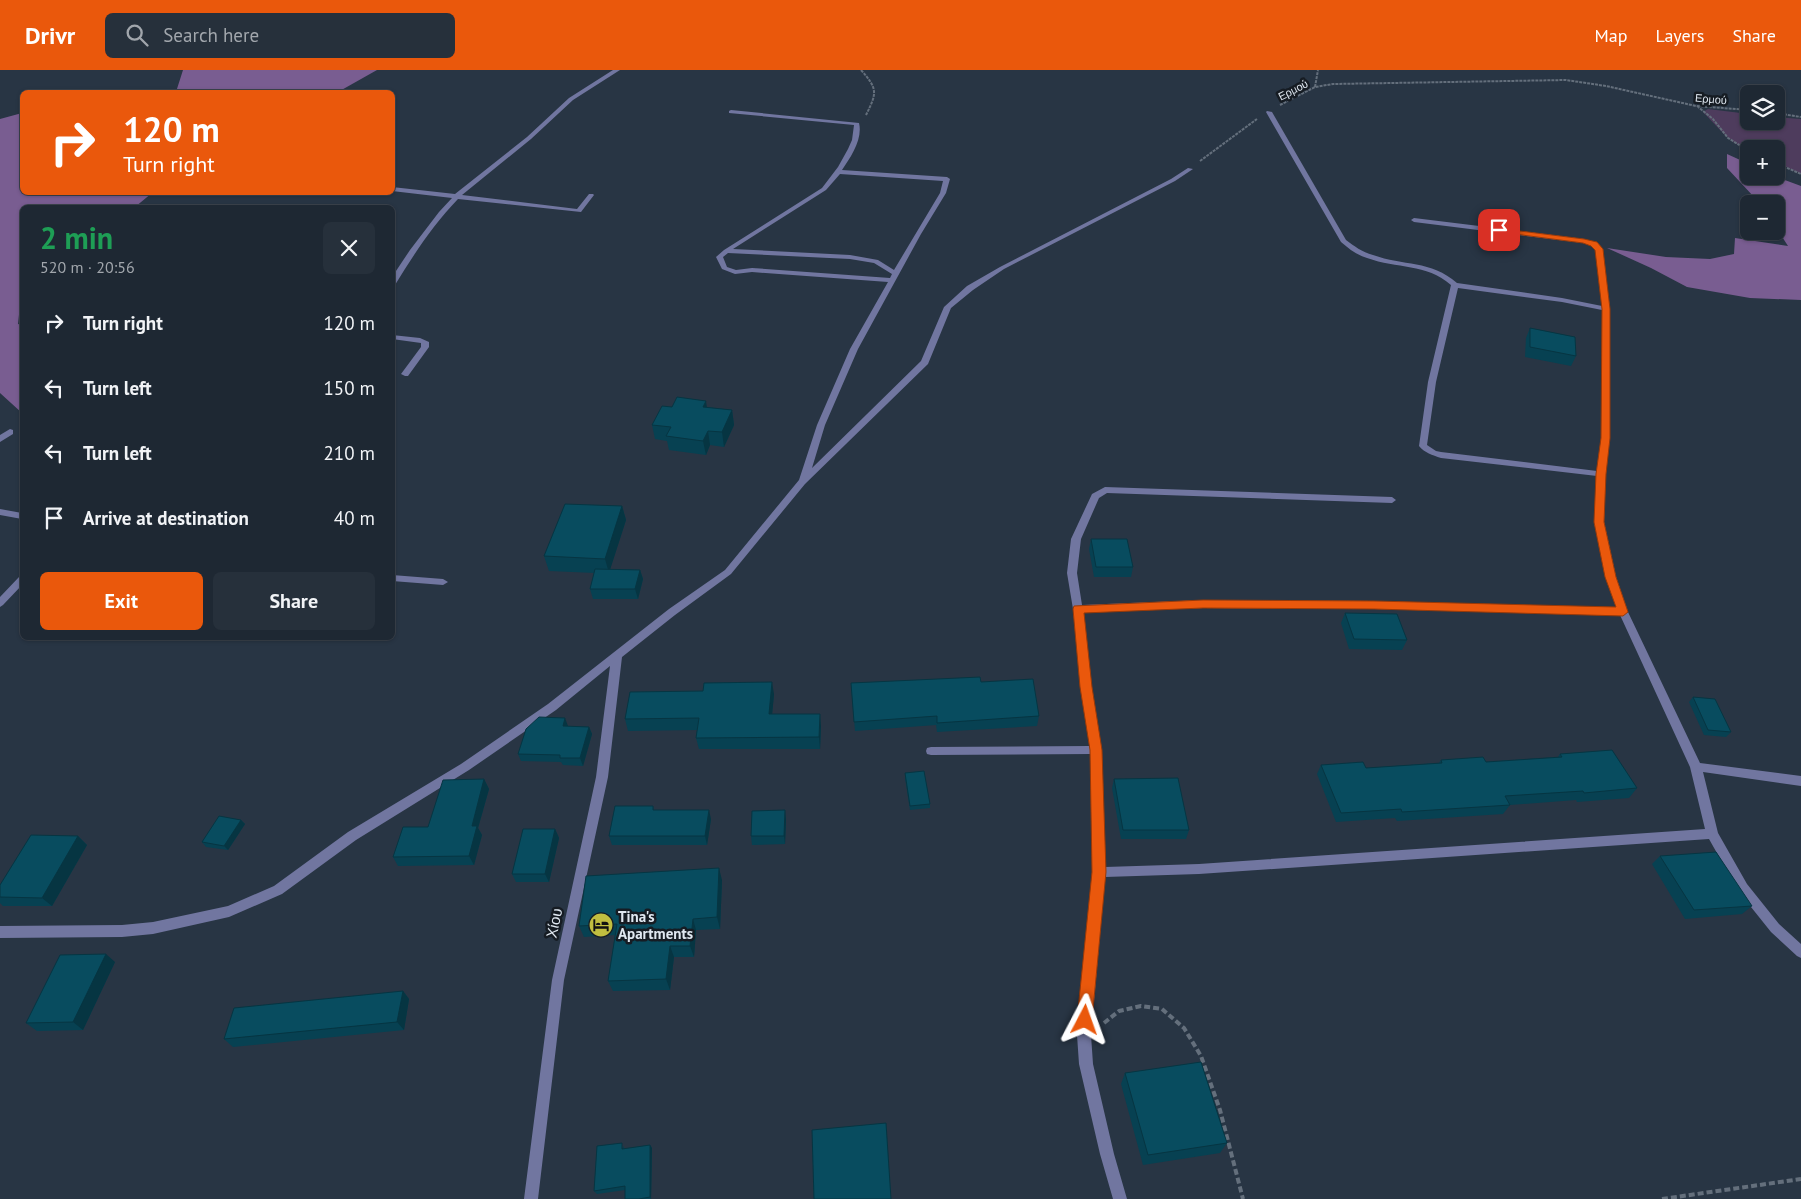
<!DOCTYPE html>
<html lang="en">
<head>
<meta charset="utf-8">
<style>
	:root { --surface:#1e2833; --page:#26303b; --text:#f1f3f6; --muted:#a1a6ac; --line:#3c444e; --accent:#ea580c }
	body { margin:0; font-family:"PT Sans",sans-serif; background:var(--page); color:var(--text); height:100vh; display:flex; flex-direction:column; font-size:19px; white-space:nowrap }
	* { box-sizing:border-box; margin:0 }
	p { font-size:16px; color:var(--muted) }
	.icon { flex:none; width:28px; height:28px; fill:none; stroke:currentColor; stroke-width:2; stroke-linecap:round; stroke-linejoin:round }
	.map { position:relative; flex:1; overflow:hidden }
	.panel { position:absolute; left:20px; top:135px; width:375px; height:435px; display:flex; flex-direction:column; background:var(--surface); border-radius:8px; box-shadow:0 1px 4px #0004,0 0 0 1px var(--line) }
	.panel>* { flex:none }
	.top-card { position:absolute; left:20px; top:20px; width:375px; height:105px; border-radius:8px; box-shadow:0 1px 4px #0004,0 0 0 1px var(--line); background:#ea580c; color:#fff; overflow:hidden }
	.controls { position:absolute; left:1740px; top:15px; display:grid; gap:10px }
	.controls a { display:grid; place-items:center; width:45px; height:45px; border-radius:8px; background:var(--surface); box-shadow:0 1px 4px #0004,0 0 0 1px var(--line); font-size:25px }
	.pin { position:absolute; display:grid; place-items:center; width:42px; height:42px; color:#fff; margin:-21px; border-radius:10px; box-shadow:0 2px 8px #0006 }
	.me { position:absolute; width:55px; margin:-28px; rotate:4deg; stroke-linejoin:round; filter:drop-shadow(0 0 4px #0008) }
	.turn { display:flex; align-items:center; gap:18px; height:105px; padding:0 20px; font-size:22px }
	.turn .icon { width:65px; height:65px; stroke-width:2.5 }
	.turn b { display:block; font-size:35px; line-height:42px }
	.round { display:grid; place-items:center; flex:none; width:52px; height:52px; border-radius:8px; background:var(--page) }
	.overview { display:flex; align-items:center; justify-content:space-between; height:85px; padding:0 20px }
	h1 { font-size:30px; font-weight:700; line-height:38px; color:#1e9e55 }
	.button { display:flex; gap:10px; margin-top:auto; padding:10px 20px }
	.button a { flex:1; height:58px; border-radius:8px; background:var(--accent); color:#fff; font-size:20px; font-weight:700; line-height:58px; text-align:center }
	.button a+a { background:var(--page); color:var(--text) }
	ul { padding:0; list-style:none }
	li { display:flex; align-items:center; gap:15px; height:65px; padding:0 20px }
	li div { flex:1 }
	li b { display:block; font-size:19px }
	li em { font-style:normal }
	header { display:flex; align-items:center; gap:30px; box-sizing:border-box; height:70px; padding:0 25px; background:var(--accent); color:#fff }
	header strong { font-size:24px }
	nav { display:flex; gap:28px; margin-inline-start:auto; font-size:18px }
	.search { width:350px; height:45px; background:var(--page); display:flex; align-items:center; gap:12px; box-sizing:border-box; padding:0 18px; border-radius:8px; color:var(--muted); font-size:19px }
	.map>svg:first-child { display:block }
	.green { fill:#4e3c5d }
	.forest { fill:#795d91 }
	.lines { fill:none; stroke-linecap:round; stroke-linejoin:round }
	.path-far1 { stroke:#646f7c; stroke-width:2; stroke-dasharray:3 1; stroke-linecap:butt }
	.path { stroke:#646f7c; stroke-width:4; stroke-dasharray:6 3; stroke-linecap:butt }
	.street { fill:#7176a0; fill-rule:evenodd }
	.wall { fill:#074152 }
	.shaded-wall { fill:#063542 }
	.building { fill:#084c5f; stroke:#063542 }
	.route { fill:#ea580c; stroke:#983908 }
	.labels { text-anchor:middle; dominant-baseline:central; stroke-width:5; stroke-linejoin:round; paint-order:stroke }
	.far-street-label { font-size:11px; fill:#e0e8f1; stroke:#161c23 }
	.near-poi-label { font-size:15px; font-weight:bold; fill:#e0e8f1; stroke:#161c23; text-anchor:start }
	.near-street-label { font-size:15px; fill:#e0e8f1; stroke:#161c23 }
</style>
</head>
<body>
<header>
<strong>Drivr</strong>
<div class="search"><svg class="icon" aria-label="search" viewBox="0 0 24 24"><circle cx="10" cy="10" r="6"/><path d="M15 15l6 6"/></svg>Search here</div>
<nav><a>Map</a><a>Layers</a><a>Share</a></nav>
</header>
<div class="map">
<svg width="1801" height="1129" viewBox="0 0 1801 1129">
	<rect width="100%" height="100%" fill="#283544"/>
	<path class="green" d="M1708,39L1749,44V51H1776V47L1801,49V104L1776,92V79C1767,79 1757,80 1749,79C1734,78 1714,53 1703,42Z"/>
	<path class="forest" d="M183,0H377L338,22H176Z
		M22,43V122L152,123L135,137L22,138V234L20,235L18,254L22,255V343L0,323V49Z
		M1727,84L1749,94V106H1774L1801,116V230L1750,228L1687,217L1651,198L1607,178L1666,187L1710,189L1734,184L1735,168L1788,176L1779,162L1776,161V134H1749L1754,127L1727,98Z"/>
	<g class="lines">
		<path class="path-far1" d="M861,0C878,19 877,23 866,45
			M1315,17L1318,0
			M1280,35L1315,17L1333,14L1566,10L1606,16L1696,36L1749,40
			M1697,36L1713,49L1728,68L1749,81
			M1776,43L1801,47
			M1200,91L1257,49
			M1776,93L1801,104"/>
		<path class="path" d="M1104,953L1119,941L1141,936L1162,939L1184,958L1201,986L1220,1040L1243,1129
			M1662,1129L1801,1109"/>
		<path class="street" d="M613,0H620L573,30L531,69L462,125L577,139L589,124H593L594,125L581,142L458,129C433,155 414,184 395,215H392V207L410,180L439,142L452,128L392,121V117L455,124L527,67L569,28Z
			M731,40L859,53C863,69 851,87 842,100L947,107L950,109L946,123L921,164L858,279L825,355L812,398L921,291L944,237L967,216L1000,197L1171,109L1188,98L1193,99L1175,111L1004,199L973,220L951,238L928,294L805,414L731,504L675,545L622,587L608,707L564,910L538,1129H524L552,910L596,707L610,596L556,640L469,700L356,770L282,824L229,847L153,864L122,867L0,868V856L122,855L153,852L228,836L274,816L348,762L461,694L548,634L669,539L725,500L799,410L817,355L850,279L888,212L752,202L735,204L722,199L716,187L724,180L822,118L838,97L848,79L852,70L854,55L729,43V41ZM840,104L943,111L940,123L894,200L878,190L850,185L733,179L826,120ZM728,183L850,189L874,193L892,204L890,208L752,198L736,200L727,197L723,187Z
			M1267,41L1272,42L1346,170C1354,176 1362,182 1373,185C1403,196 1431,190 1457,213L1562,228L1602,236L1596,180L1592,175L1583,173L1414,152L1411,150L1414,148L1584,169L1596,173L1602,179L1610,239V368L1605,404L1604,452L1616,507L1628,542L1700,693L1801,706V716L1703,702L1718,763L1747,814L1779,854L1801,874V888L1797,886L1771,862L1739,822L1709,769L1199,804L1105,807L1091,965L1093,994L1114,1084L1127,1129H1113L1100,1084L1079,994L1077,965L1093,802L1091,684L931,685L927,684L926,681L927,678L931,677L1090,676L1081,617L1073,539L1067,503L1071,469L1092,424L1105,417L1392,427L1396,430L1392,433L1107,423L1099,428L1081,469L1077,503L1082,535L1203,530L1374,531L1617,538L1606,507L1594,452L1597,406L1441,388C1432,385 1425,383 1419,376L1428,312L1451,215C1426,193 1397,199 1367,188C1357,185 1349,179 1341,172L1266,42ZM1458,218L1562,232L1602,240V368L1597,401L1441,382L1436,381L1427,375L1436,312ZM1203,538L1374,539L1620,545L1690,697L1705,759L1199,794L1105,797L1101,680L1091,617L1083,542Z
			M392,265L420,268L429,272V277L408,306H405L401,304L421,277V273L392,269Z
			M10,359L13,360V364L0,372V365Z
			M0,439L22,443V449L0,445Z
			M392,505L443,509L448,512L443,515L392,511Z
			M22,506V515L3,535L0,537V527L19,507Z"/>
	</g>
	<path class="wall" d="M1530,258L1576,286L1571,296L1525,287L1526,268Z
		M672,337H707L732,340L734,355L724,377L710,375L706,385L669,380L667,371L655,369L652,355Z
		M622,436L626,450L610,499L640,500L643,509L638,529H593L590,519L595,503L549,501L544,486Z
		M1091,469L1133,497L1131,507H1094L1089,479Z
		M1345,543L1407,570L1402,580L1349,579L1341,553Z
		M981,612L1039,646L1037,656L937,662L936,655L855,661L851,613Z
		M774,624L772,644L821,656L820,679H699L696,668L697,660L628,661L625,649Z
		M1693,627L1731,662L1726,667L1704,665L1689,632Z
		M568,656L589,657L592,664L583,696L563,695L561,692L521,691L518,684Z
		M1560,684L1637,718L1629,728L1577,732L1576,730L1510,735L1503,744L1397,751L1395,748L1336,752L1317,704L1321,695L1366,698L1439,693L1441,690L1486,692L1558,687Z
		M905,703L930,734V738L910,740L905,708Z
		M484,709L489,719L478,758L482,765L474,795L398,796L393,787Z
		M1114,709L1189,760L1186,769H1121L1112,718Z
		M653,736L654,740L711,749L707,775H612L609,766Z
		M786,749L785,774L752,775L751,766Z
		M241,750L245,754L228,780L206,777L202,772Z
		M555,759L559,768L549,812H516L512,804Z
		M78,766L87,775L52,836H3L0,833V815Z
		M1660,786L1752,836L1742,844L1685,849L1652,794Z
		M722,810L720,859L696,860L694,887H674L670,920L613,921L608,911L615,865L584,867L579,856Z
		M115,892L83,960L37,961L26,953Z
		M403,921L409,929L404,960L233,977L224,969Z
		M1125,1003L1227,1073L1220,1083L1143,1095L1121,1014Z
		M650,1075L652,1078L651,1129H625V1120L597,1124L594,1121L624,1076V1079Z"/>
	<path class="shaded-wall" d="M706,331L708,345L703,337Z
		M732,340L734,355L724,377L722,362Z
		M708,361L710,375L706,385L703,371Z
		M622,436L626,450L609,503L605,489Z
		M640,500L643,509L638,529L635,519Z
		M772,612L774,624L771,656L769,644Z
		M820,644L821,656L820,679L819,667Z
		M565,648L568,656H563Z
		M589,657L592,664L583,696L580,688Z
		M484,709L489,719L478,758L482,765L474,795L469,786L472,756Z
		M709,740L711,749L707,775L705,766Z
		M785,740L786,749L785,774L784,766Z
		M241,750L245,754L228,780L224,776Z
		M555,759L559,768L549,812L545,804Z
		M78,766L87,775L52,836L42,828Z
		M719,798L722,810L720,859L717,847Z
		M693,849L696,860L694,887L690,876Z
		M670,876L674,887L670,920L666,909Z
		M106,884L115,892L83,960L73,952Z
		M403,921L409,929L404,960L397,952Z
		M650,1075L652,1078L651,1129L650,1127Z"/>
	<path class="building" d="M1530,258L1575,267L1576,286L1530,277Z
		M677,327L706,331L703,337L732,340L722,362L708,361L703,371L666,366L671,357L652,355L662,336L672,337Z
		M565,434L622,436L605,489L544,486Z
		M1091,469H1127L1133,497H1096Z
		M595,499L640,500L635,519H590Z
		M1345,543L1397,544L1407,570L1354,569Z
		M980,607L981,612L1033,609L1039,646L937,653V646L854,652L851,613Z
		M772,612L769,644H820L819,667L696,668L699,648L625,649L630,622L703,621L704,613Z
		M1693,627L1715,629L1731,662L1708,660Z
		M539,647L565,648L563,656L589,657L580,688H560V685L518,684L526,659Z
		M1612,680L1637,718L1584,723L1583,721L1505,726L1510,735L1402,742L1401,739L1341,743L1321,695L1363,692L1366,698L1442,693L1441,690L1483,687L1486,692L1562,687L1560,684Z
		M924,701L930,734L910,736L905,703Z
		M1178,708L1189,760H1123L1114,709Z
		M484,709L472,756H477L469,786L393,787L403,757H428L443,710Z
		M615,736H653V740H709L705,766H609Z
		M785,740L784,766H751L752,741Z
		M219,746L241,750L224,776L202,772Z
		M523,759H555L545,804H512Z
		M31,765L78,766L42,828L0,827V815Z
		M1716,782L1752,836L1694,840L1660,786Z
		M719,798L717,847L693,849L690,876H670L666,909L608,911L617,854L579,856L586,806Z
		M106,884L73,952L26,953L60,885Z
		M403,921L397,952L224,969L234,938Z
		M1201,992L1227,1073L1148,1085L1125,1003Z
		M886,1053L891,1129H814L812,1060Z
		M622,1073V1079L650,1075V1127L639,1129H625V1116L594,1121L597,1076Z"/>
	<path class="route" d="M1496,158L1584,169L1597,172L1603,179L1610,239V368L1606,404L1604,452L1616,507L1628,542L1623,546L1374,539L1203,538L1084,543L1092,617L1102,680L1106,802L1092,950L1090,955L1085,957L1079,955L1077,950L1092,802L1090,680L1080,617L1073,539L1074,536L1203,530L1374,531L1616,537L1605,507L1594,452L1596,404L1601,368L1602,239L1595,180L1591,176L1583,173L1499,162H1496Z"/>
	<defs>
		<symbol id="hotel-disc" viewBox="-11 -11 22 22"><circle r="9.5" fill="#c1be40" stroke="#161c23"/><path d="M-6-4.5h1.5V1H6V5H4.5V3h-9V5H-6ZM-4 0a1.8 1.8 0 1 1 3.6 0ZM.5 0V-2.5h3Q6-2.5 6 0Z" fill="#111"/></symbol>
	</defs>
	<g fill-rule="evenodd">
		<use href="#hotel-disc" x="587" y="841" width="28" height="28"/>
	</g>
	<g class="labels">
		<g class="far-street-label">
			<text transform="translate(1293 20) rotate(-27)">Ερμού</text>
			<text transform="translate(1711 29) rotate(5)">Ερμού</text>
		</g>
		<g class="near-poi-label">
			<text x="618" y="846">Tina's<tspan x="618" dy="17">Apartments</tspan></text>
		</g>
		<g class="near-street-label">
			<text transform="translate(554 853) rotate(-78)">Χίου</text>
		</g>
	</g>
</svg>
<div class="controls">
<a><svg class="icon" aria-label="layers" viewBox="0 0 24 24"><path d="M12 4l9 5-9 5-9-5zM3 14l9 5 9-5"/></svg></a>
<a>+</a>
<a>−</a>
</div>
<div class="pin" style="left:1499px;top:160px;background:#d93025"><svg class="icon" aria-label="arrive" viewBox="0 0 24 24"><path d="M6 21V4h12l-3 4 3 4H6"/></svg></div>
<svg class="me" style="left:1085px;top:950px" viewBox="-20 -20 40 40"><path d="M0-17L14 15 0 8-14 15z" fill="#ea580c" stroke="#fff" stroke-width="4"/></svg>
<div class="top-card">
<div class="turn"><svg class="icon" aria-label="right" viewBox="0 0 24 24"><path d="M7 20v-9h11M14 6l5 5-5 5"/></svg><div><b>120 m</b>Turn right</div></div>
</div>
<section class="panel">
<div class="overview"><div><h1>2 min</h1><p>520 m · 20:56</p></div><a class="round"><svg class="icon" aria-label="close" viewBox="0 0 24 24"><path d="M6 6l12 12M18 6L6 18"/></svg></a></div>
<ul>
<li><svg class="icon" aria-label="right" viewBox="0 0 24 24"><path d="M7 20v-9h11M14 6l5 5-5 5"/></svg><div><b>Turn right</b></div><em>120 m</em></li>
<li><svg class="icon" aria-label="left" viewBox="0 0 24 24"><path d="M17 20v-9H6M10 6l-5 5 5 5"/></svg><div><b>Turn left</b></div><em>150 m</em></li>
<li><svg class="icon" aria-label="left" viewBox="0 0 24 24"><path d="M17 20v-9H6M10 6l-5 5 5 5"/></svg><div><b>Turn left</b></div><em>210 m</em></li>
<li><svg class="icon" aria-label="arrive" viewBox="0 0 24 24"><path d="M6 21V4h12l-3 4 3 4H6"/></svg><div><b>Arrive at destination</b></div><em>40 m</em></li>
</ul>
<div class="button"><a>Exit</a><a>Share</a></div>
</section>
</div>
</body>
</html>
